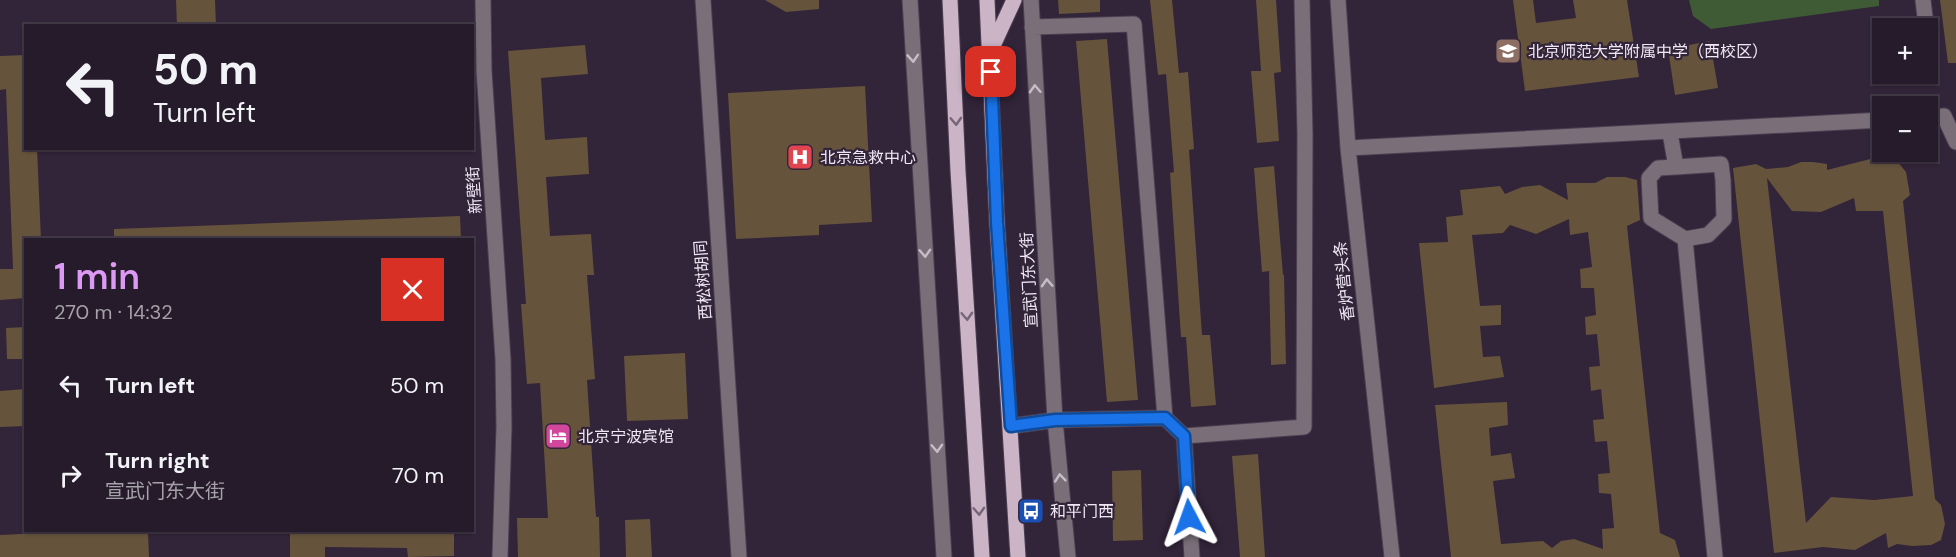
<!DOCTYPE html>
<html lang="en">
<head>
<meta charset="utf-8">
<style>
	:root { --surface:#261b2b; --page:#2e2433; --text:#f1f3f6; --muted:#a4a1a9; --line:#423947; --accent:#dc99f4 }
	body { margin:0; font-family:"DM Sans","Noto Sans SC",sans-serif; background:var(--page); color:var(--text); height:100vh; display:flex; flex-direction:column; font-size:22px; white-space:nowrap }
	* { box-sizing:border-box; margin:0 }
	p { font-size:20px; color:var(--muted) }
	.icon { flex:none; width:33px; height:33px; fill:none; stroke:currentColor; stroke-width:2; stroke-linecap:round; stroke-linejoin:round }
	.map { position:relative; flex:1; overflow:hidden }
	.side { position:absolute; left:24px; top:238px; width:450px; height:294px; display:flex; flex-direction:column; background:var(--surface); border-radius:0px; box-shadow:0 2px 4px #0004,0 0 0 2px var(--line) }
	.side>* { flex:none }
	.guide { position:absolute; left:24px; top:24px; width:450px; height:126px; border-radius:0px; box-shadow:0 2px 4px #0004,0 0 0 2px var(--line); background:#261b2b; color:var(--text); overflow:hidden }
	.tools { position:absolute; left:1872px; top:18px; display:grid; gap:12px }
	.tools a { display:grid; place-items:center; width:66px; height:66px; border-radius:0px; background:var(--surface); box-shadow:0 2px 4px #0004,0 0 0 2px var(--line); font-size:30px }
	.pin { position:absolute; display:grid; place-items:center; width:51px; height:51px; color:#fff; margin:-26px; border-radius:12px; box-shadow:0 3px 9px #0006 }
	.me { position:absolute; width:66px; margin:-33px; rotate:356deg; stroke-linejoin:round; filter:drop-shadow(0 0 4px #0008) }
	.turn { display:flex; align-items:center; gap:21px; height:126px; padding:0 30px; font-size:27px }
	.turn .icon { width:78px; height:78px; stroke-width:2.5 }
	.turn b { display:block; font-size:42px; line-height:51px }
	.round { display:grid; place-items:center; flex:none; width:63px; height:63px; border-radius:0px; background:var(--page) }
	.headline { display:flex; align-items:center; justify-content:space-between; height:102px; padding:0 30px }
	h1 { font-size:36px; font-weight:600; line-height:45px; color:var(--accent) }
	ul { padding:0; list-style:none }
	li { display:flex; align-items:center; gap:18px; height:90px; padding:0 30px }
	li div { flex:1 }
	li b { display:block; font-size:22px }
	li em { font-style:normal }
	.map>svg:first-child { display:block }
	.green { fill:#3e5b36 }
	.building { fill:#65533c; fill-rule:evenodd }
	.lines { fill:none; stroke-linecap:round; stroke-linejoin:round }
	.minor-casing { stroke:#4d3f53; stroke-width:17 }
	.major-casing { stroke:#4d3f53; stroke-width:17 }
	.minor { stroke:#7a6f78; stroke-width:15 }
	.major { stroke:#cab4c6; stroke-width:15 }
	.oneway { stroke:#c7bdc9 }
	.oneway2 { stroke:#766578 }
	.route-casing { stroke:#114b97; stroke-width:15 }
	.route { stroke:#1a73e8; stroke-width:10 }
	.labels { text-anchor:middle; dominant-baseline:central; stroke-width:4.5; stroke-linejoin:round; paint-order:stroke }
	.poi-label { font-size:16px; fill:#f0e7f5; stroke:#322439; text-anchor:start }
	.street-label { font-size:16px; fill:#f0e7f5; stroke:#322439 }
</style>
</head>
<body>
<div class="map">
<svg width="1956" height="557" viewBox="0 0 1956 557">
	<rect width="100%" height="100%" fill="#322439"/>
	<path class="green" d="M1689,0H1879V6L1711,29L1693,16Z"/>
	<path class="building" d="M176,0H215L216,26H177Z
		M765,0H819V9L786,12Z
		M1058,0H1100V12L1059,14Z
		M1150,0H1172L1179,73L1188,72L1194,149L1189,150L1202,335H1210L1216,405L1191,407L1186,337H1181L1170,173L1174,172L1166,74L1158,75Z
		M1256,0H1276L1281,72L1274,73L1279,141L1257,143L1251,71H1261Z
		M1513,0H1533L1536,23L1576,18L1573,0H1627L1639,77L1525,91Z
		M1940,0H1956V63H1948Z
		M1107,39L1138,400L1107,402L1076,41Z
		M1710,41L1718,88L1675,95L1668,49Z
		M585,45L588,74L541,78L545,140L587,137L589,174L546,177L550,236L591,234L594,275H587L595,379L587,380L596,517H599L600,557H518L517,518H548L540,383L527,384L521,304H526L508,51Z
		M26,55V148H37L41,240H26V298L0,300V269H13L6,89L0,90V56Z
		M865,86L872,222L819,225V235L736,239L728,93Z
		M1886,155L1897,161L1906,172L1910,195L1903,201L1935,499L1941,505L1945,524L1941,540L1931,545L1912,546L1897,544L1888,548L1886,533L1855,550L1823,547L1774,553L1733,168L1756,164L1766,169L1788,167L1801,162H1813L1827,164V170ZM1767,178L1792,211L1821,212L1854,198L1856,211H1883L1913,496L1874,500L1831,497L1806,523Z
		M1274,166L1283,275H1284L1286,364L1271,365L1269,271L1262,272L1254,168Z
		M1607,177H1625L1637,180L1640,220L1627,226L1660,533L1675,540L1680,557H1451L1435,405L1507,402L1508,425L1489,428L1491,456L1511,453L1515,478L1493,481L1501,544L1543,541L1552,548L1561,541L1574,539L1603,549L1602,529L1614,528L1611,494L1599,493L1598,474L1610,473L1607,441L1595,442L1593,420L1604,419L1601,389L1591,391L1589,367L1600,366L1597,334L1586,335L1585,317L1596,315L1594,288H1581L1580,269L1592,267L1588,232L1570,235L1569,219L1536,234L1510,225L1503,233L1472,235L1480,306L1501,305V325L1480,326L1483,357L1500,356L1504,377L1434,388L1419,243L1448,242L1446,217L1463,215L1460,190L1500,186L1505,194L1522,187L1540,185L1568,200L1566,183H1595Z
		M460,216L461,240H114V229Z
		M26,327V359H7L6,328Z
		M685,353L688,419L627,421L624,356Z
		M26,389V426L0,427V391Z
		M1258,454L1265,557H1240L1232,456Z
		M1141,470L1143,540L1113,541L1112,471Z
		M650,519L652,557H626L625,520Z
		M22,531H148L149,557H0V535L22,534Z
		M290,531H454V556L408,557L407,548L325,547V557H290Z"/>
	<g class="lines">
		<defs>
			<path id="minor" d="M483,0L484,71L503,359L504,427L500,557
				M703,0L739,557
				M910,0L944,557
				M1031,0L1055,420L1068,557
				M1338,0L1348,148L1392,557
				M1923,0L1925,17
				M1032,27L1134,24L1165,418L1184,436L1192,557
				M1928,117L1944,116L1956,142
				M1670,133L1676,167L1658,168L1649,178L1651,218L1685,239L1715,557
				M1348,148L1882,120
				M1676,167L1721,164L1723,180L1724,219L1708,235L1685,239
				M1011,426L1055,420L1165,418
				M1184,436L1304,427L1305,134L1302,0"/>
			<path id="major" d="M950,0L958,171L982,557
				M987,0L997,222L1018,557
				M992,48L1014,0"/>
		</defs>
		<use href="#minor" class="minor-casing"/>
		<use href="#major" class="major-casing"/>
		<use href="#minor" class="minor"/>
		<use href="#major" class="major"/>
	</g>
	<defs><path id="oneway-chevron" d="M-2-3.5L2.5 0L-2 3.5" fill="none" stroke-width="1.6" stroke-linecap="round" stroke-linejoin="round" transform="scale(1.5)"/></defs>
	<g class="oneway">
		<use href="#oneway-chevron" transform="translate(913 58) rotate(86)"/>
		<use href="#oneway-chevron" transform="translate(1035 89) rotate(-93)"/>
		<use href="#oneway-chevron" transform="translate(925 253) rotate(87)"/>
		<use href="#oneway-chevron" transform="translate(1047 283) rotate(-93)"/>
		<use href="#oneway-chevron" transform="translate(937 448) rotate(87)"/>
		<use href="#oneway-chevron" transform="translate(1060 478) rotate(-96)"/>
	</g>
	<g class="oneway2">
		<use href="#oneway-chevron" transform="translate(956 121) rotate(87)"/>
		<use href="#oneway-chevron" transform="translate(967 316) rotate(87)"/>
		<use href="#oneway-chevron" transform="translate(979 511) rotate(87)"/>
	</g>
	<g class="lines">
		<defs>
			<path id="route" d="M991,72L997,222L1011,426L1055,420L1165,418L1184,436L1189,517"/>
		</defs>
		<use href="#route" class="route-casing"/>
		<use href="#route" class="route"/>
	</g>
	<defs>
		<symbol id="school-square" viewBox="-11 -11 22 22"><rect x="-9" y="-9" width="18" height="18" rx="4" fill="#8d6e63" stroke="#322439"/><path d="M0-5L7-2L0 1L-7-2ZM-4 1L0 2.5L4 1V4Q0 6-4 4Z" fill="#fff"/></symbol>
		<symbol id="hospital-square" viewBox="-11 -11 22 22"><rect x="-9" y="-9" width="18" height="18" rx="4" fill="#e0444e" stroke="#322439"/><path d="M-5-5h3v3.5h4V-5h3V5h-3V1.5h-4V5h-3Z" fill="#fff"/></symbol>
		<symbol id="hotel-square" viewBox="-11 -11 22 22"><rect x="-9" y="-9" width="18" height="18" rx="4" fill="#d1479c" stroke="#322439"/><path d="M-6-4.5h1.5V1H6V5H4.5V3h-9V5H-6ZM-4 0a1.8 1.8 0 1 1 3.6 0ZM.5 0V-2.5h3Q6-2.5 6 0Z" fill="#fff"/></symbol>
		<symbol id="bus-square" viewBox="-11 -11 22 22"><rect x="-9" y="-9" width="18" height="18" rx="4" fill="#1a4fb4" stroke="#322439"/><path d="M-5-6H5V4H4V6H2V4H-2V6H-4V4H-5ZM-3.5-4V0h7V-4ZM-3.5 1.2v1.5H-2V1.2ZM2 1.2v1.5H3.5V1.2Z" fill="#fff"/></symbol>
	</defs>
	<g fill-rule="evenodd">
		<use href="#school-square" x="1493" y="36" width="30" height="30"/>
		<use href="#hospital-square" x="785" y="142" width="30" height="30"/>
		<use href="#hotel-square" x="543" y="421" width="30" height="30"/>
		<use href="#bus-square" x="1016" y="496" width="30" height="30"/>
	</g>
	<g class="labels">
		<g class="poi-label">
			<text x="1528" y="51">北京师范大学附属中学（西校区）</text>
			<text x="820" y="157">北京急救中心</text>
			<text x="578" y="436">北京宁波宾馆</text>
			<text x="1050" y="511">和平门西</text>
		</g>
		<g class="street-label">
			<text transform="translate(474 190) rotate(-94)">新壁街</text>
			<text transform="translate(703 280) rotate(-94)">西松树胡同</text>
			<text transform="translate(1029 280) rotate(-93)">宣武门东大街</text>
			<text transform="translate(1344 281) rotate(-96)">香炉营头条</text>
		</g>
	</g>
</svg>
<div class="tools">
<a>+</a>
<a>−</a>
</div>
<div class="pin" style="left:991px;top:72px;background:#d93025"><svg class="icon" aria-label="arrive" viewBox="0 0 24 24"><path d="M6 21V4h12l-3 4 3 4H6"/></svg></div>
<svg class="me" style="left:1189px;top:517px" viewBox="-20 -20 40 40"><path d="M0-17L14 15 0 8-14 15z" fill="#1a73e8" stroke="#fff" stroke-width="4"/></svg>
<div class="guide">
<div class="turn"><svg class="icon" aria-label="left" viewBox="0 0 24 24"><path d="M17 20v-9H6M10 6l-5 5 5 5"/></svg><div><b>50 m</b>Turn left</div></div>
</div>
<section class="side">
<div class="headline"><div><h1>1 min</h1><p>270 m · 14:32</p></div><a class="round" style="background:#d93025;color:#fff"><svg class="icon" aria-label="close" viewBox="0 0 24 24"><path d="M6 6l12 12M18 6L6 18"/></svg></a></div>
<ul>
<li><svg class="icon" aria-label="left" viewBox="0 0 24 24"><path d="M17 20v-9H6M10 6l-5 5 5 5"/></svg><div><b>Turn left</b></div><em>50 m</em></li>
<li><svg class="icon" aria-label="right" viewBox="0 0 24 24"><path d="M7 20v-9h11M14 6l5 5-5 5"/></svg><div><b>Turn right</b><p>宣武门东大街</p></div><em>70 m</em></li>
</ul>
</section>
</div>
</body>
</html>
